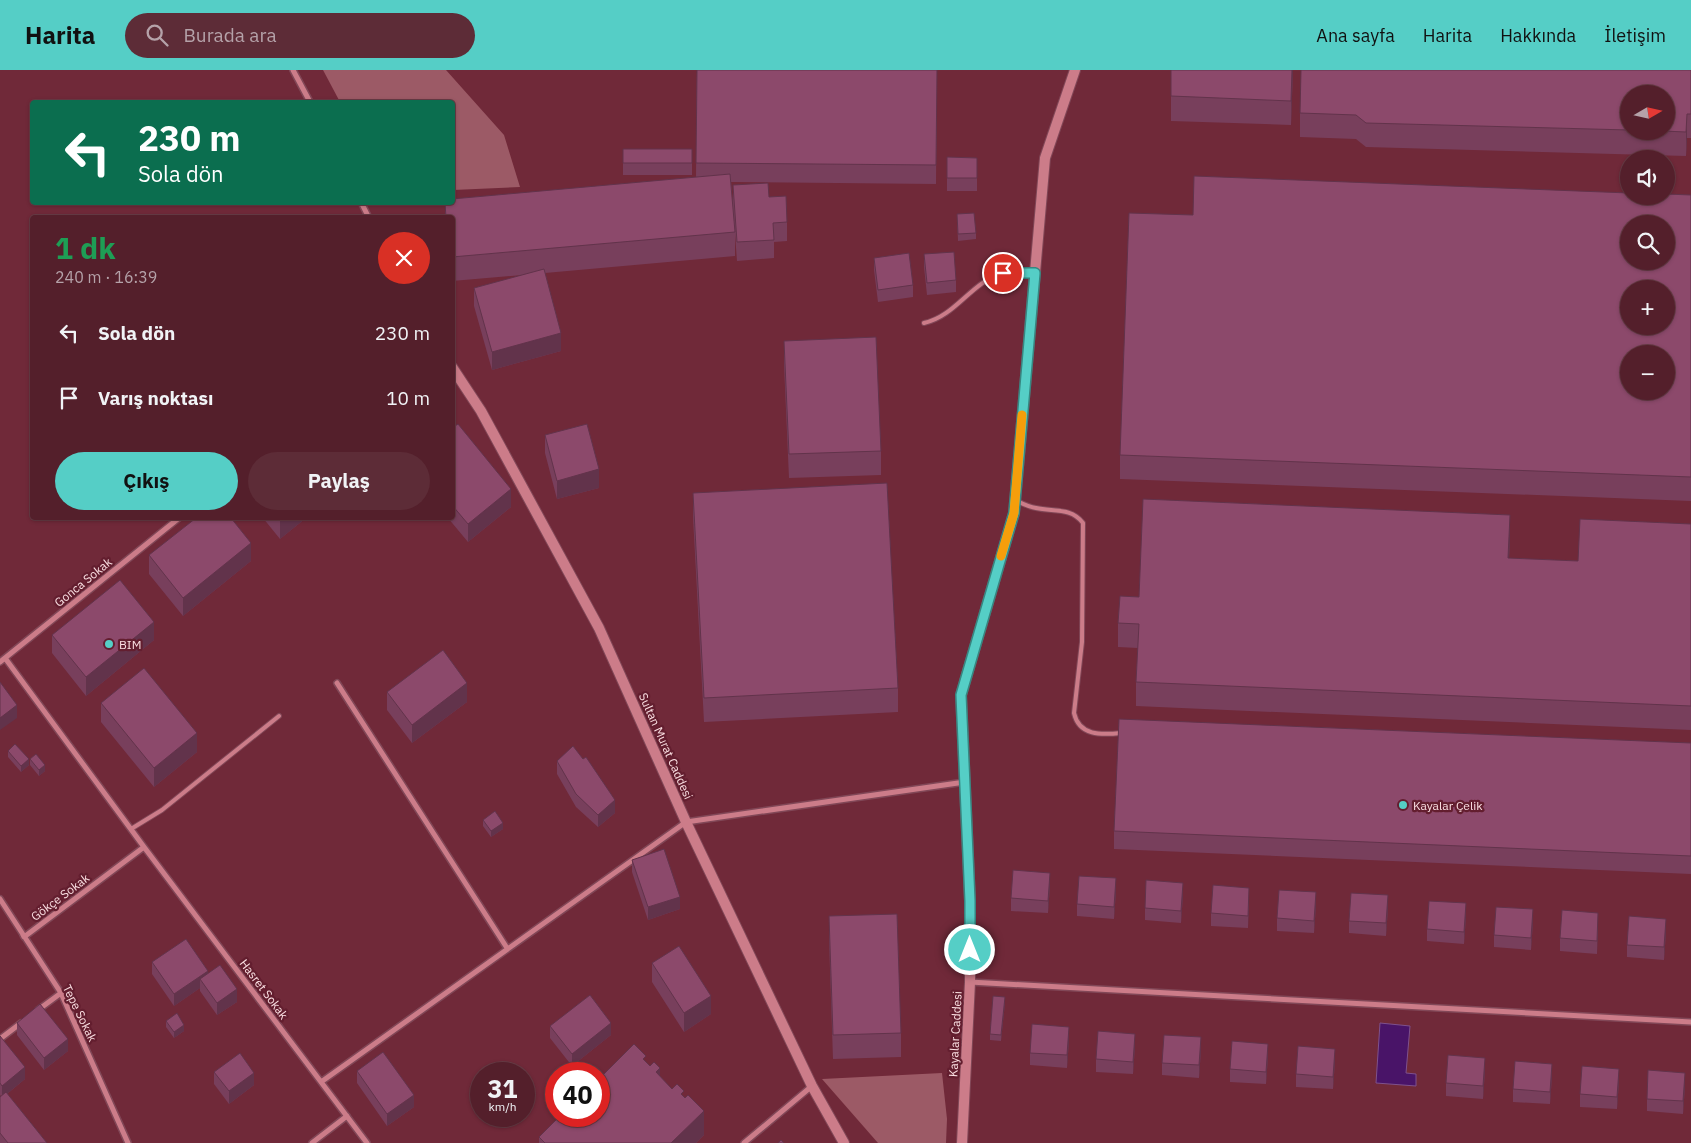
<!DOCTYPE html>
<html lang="tr">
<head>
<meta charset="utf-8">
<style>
	:root { --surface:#541f2b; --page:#5d2c37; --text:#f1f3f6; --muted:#b5a2a9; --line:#6a3d47; --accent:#55cec6 }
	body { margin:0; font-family:"IBM Plex Sans",sans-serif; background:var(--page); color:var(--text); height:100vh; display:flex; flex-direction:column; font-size:19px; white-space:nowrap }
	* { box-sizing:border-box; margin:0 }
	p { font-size:16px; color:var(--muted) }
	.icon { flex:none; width:28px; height:28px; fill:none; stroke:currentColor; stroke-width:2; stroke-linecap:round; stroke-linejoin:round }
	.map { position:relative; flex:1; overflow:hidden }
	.panel { position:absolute; left:30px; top:145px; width:425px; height:305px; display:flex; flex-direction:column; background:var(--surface); border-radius:5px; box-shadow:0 1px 4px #0004,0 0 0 1px var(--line) }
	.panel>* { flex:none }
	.hud { position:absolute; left:30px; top:30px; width:425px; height:105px; border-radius:5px; box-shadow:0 1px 4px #0004,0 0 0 1px var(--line); background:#0b6e4f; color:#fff; overflow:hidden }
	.needle { width:32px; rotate:81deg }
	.buttons { position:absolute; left:1620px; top:15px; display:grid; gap:10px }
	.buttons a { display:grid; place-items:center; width:55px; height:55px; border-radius:50%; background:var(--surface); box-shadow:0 1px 4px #0004,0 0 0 1px var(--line); font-size:25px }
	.speed { position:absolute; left:470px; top:992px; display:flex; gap:10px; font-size:25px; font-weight:700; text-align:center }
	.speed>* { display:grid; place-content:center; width:65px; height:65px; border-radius:50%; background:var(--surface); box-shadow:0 1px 4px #0004,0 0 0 1px var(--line); line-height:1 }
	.speed small { font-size:12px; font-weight:400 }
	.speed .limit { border:8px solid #d22; background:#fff; color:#111 }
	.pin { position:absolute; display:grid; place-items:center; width:42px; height:42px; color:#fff; margin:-21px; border:2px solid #fff; border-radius:50%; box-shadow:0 1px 5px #0007 }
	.me { position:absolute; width:55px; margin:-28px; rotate:0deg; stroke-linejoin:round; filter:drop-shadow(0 0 4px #0008) }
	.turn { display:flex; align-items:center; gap:18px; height:105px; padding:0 25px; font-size:22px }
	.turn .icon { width:65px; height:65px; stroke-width:2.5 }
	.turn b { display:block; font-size:35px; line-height:42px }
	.round { display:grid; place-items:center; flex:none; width:52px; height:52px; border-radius:26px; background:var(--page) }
	.head { display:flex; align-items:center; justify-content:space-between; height:85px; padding:0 25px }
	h1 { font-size:30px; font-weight:700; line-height:38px; color:#1e9e55 }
	.action { display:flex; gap:10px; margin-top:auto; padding:10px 25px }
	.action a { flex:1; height:58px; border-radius:30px; background:var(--accent); color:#111; font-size:20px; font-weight:700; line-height:58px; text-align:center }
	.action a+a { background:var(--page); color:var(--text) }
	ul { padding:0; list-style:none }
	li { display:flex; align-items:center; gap:15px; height:65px; padding:0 25px }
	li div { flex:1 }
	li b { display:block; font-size:19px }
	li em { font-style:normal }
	header { display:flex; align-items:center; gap:30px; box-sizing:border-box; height:70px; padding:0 25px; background:var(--accent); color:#111 }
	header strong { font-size:24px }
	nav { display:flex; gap:28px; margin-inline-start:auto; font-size:18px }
	.search { width:350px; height:45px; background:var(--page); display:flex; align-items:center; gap:12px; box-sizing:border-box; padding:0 18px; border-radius:28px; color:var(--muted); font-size:19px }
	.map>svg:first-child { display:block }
	.green { fill:#9c5a66 }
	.water { fill:#491468; stroke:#7e518d }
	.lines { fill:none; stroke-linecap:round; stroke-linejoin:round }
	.lane-casing { stroke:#814757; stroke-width:6 }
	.street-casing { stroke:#814757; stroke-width:8 }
	.secondary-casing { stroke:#814757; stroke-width:12 }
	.lane { stroke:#cc7c89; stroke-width:4 }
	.street { stroke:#cc7c89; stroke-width:5 }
	.secondary { stroke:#cc7c89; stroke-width:10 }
	.wall { fill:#783f5c; fill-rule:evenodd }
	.shaded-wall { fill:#62334b }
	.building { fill:#8c496b; stroke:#62334b; fill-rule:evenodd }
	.route-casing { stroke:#378681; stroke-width:12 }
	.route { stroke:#55cec6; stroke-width:9 }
	.slow { stroke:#f59e0b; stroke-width:9 }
	.poi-dot { fill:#55cec6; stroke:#631e2f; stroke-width:2 }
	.labels { text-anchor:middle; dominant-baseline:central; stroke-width:4.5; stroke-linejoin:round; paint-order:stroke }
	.street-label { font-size:12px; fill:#fbe0e3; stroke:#631e2f }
	.poi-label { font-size:12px; fill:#fbe0e3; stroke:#631e2f; text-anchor:start }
</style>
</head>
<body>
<header>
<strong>Harita</strong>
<div class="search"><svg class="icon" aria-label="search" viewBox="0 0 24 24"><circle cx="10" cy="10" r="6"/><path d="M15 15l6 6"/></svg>Burada ara</div>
<nav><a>Ana sayfa</a><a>Harita</a><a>Hakkında</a><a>İletişim</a></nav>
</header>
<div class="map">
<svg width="1691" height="1073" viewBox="0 0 1691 1073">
	<rect width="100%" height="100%" fill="#702939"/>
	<path class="green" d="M323,0H446L504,65L520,117L453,120L452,32H340Z
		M942,1003L947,1049L946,1073H878L822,1009Z"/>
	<path class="water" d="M1380,953L1410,956L1406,1003L1416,1004V1016L1376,1013Z"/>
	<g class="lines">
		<defs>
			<path id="lane" d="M924,253C956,246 971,212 1003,203C1012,201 1025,203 1035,203
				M1017,431C1023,434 1029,437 1036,438C1053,442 1071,437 1083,453L1082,572L1074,643C1079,666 1101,665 1121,663
				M131,759L162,740L279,646"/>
			<path id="street" d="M293,0L310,32
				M361,132L369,148
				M5,588L144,777L367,1073
				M0,592L179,448
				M337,613L507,878
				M0,829L61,923L128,1073
				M23,865L24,867L144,777
				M970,912L1691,952
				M38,940L61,923
				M0,969L21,953
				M321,1012L686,752L965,712
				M312,1073L347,1046
				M744,1073L812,1016"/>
			<path id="secondary" d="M452,297L481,341L599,558L686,752L812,1016L844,1073
				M962,1073L970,912V831L961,625L1014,443L1045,88L1075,0"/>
		</defs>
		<use href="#lane" class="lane-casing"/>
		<use href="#street" class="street-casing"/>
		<use href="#secondary" class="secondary-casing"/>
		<use href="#lane" class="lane"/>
		<use href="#street" class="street"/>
		<use href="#secondary" class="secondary"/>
	</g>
	<path class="wall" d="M697,0H937L936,114L731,112L733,134V115L769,127L787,152V171L774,172V188L737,191L735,164V186L545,203L561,281L492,300L474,236V218L523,205L452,211V148H445V132L696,107Z
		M1293,0L1291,55L1171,51V26Z
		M1691,0V68H1687L1686,86L1366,77L1356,69L1300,67V43ZM1629,24L1666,61H1629Z
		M623,79H692V105H623Z
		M947,87L977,88V121H947Z
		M1691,125V431L1120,409V385L1193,145Z
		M957,144L976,163V169L958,171Z
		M924,184L956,210V222L927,225L924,197Z
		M874,188L913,215V227L878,232L874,200Z
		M784,271L881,381V405L789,408L784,295Z
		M452,358L511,437L468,472L448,448H452Z
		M545,365L599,418L557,429L545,383Z
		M693,423L898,618V642L704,652L693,447Z
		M263,448H306L280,469Z
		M1691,454V660L1136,636V612L1138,578L1118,577V553L1139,527L1510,469L1509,488L1578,491Z
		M149,485L251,491L183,546L149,504Z
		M52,565L154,570L86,626L52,583Z
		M387,622L467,632L412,673L387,640Z
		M101,633L197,682L154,717L101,652Z
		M1691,673V804L1114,779V761Z
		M8,681L29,695L21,702L8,687Z
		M30,689L45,701L39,706L30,695Z
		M557,691L615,743L598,757L576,737L557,704Z
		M483,750L503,759L491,767L483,756Z
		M632,790L680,839L648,850L632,802Z
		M1050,815L1048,843L1011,841V828Z
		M1116,821L1114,849L1077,846V834Z
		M1183,825L1181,853L1145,850V838Z
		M1249,830L1248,858L1211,856V843Z
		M1316,835L1314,863L1277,861V848Z
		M1388,838L1386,866L1349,863V851Z
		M829,846L901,963V987L833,989L829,870Z
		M1466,846L1464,874L1427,871V859Z
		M1533,852L1531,880L1494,877V865Z
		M1598,855L1597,884L1560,881V868Z
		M1666,862L1664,890L1627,887V875Z
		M152,892L208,904L237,932L217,945L200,921V918L174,936L152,904Z
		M652,893L711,944L684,962L652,912Z
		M1005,933L1001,971L990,970V964Z
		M166,951L184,961L174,968L166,957Z
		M17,953L68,981L44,1000L17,965Z
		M550,956L611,965L572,996L550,968Z
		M0,966L25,1009L7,1024L47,1073H0V1027L1,1026L0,1025Z
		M1069,970L1067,998L1030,995V983Z
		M1135,976L1133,1004L1096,1002V989Z
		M1201,980L1199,1008L1162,1005V993Z
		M1268,986L1266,1014L1230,1012V999Z
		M1335,991L1333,1019L1296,1017V1004Z
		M646,992L672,1019L684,1027L704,1065L696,1073H539V1067Z
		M1485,1000L1483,1029L1446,1026V1013Z
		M357,1001L414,1037L387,1056L357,1013Z
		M214,1002L254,1015L229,1034L214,1014Z
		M1552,1006L1550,1034L1513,1032V1019Z
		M1619,1011L1617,1039L1580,1037V1024Z
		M1685,1016L1683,1044L1647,1041V1029Z"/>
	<path class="shaded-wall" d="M1292,0H1293L1291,55V31Z
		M1687,44V68L1686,86V62Z
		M561,263V281L492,300V282Z
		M599,399V418L557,429V411Z
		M511,419V437L468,472V454Z
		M1510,445V469L1508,512V488Z
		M283,448H306L280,469V450Z
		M251,473V491L183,546V528Z
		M154,552V570L86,626V607Z
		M467,613V632L412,673V655Z
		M17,635V648L0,660V648Z
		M197,663V682L154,717V698Z
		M29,689V695L21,702V696Z
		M45,695V701L39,706V700Z
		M615,730V743L598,757V745Z
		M503,753V759L491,767V761Z
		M1050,803V815L1048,843V831Z
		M1116,808V821L1114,849V837Z
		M1183,813V825L1181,853V841Z
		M1249,818V830L1248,858V846Z
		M1316,822V835L1314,863V851Z
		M1388,825V838L1386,866V853Z
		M680,827V839L648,850V837Z
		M1466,833V846L1464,874V862Z
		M1533,839V852L1531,880V868Z
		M1598,843V855L1597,884V871Z
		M1666,849V862L1664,890V877Z
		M208,901V913L200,909V918L174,936V924Z
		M237,919V932L217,945V933Z
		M711,926V944L684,962V943Z
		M1005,927V933L1001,971V965Z
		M611,953V965L572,996V984Z
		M184,955V961L174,968V962Z
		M1069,957V970L1067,998V985Z
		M1135,964V976L1133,1004V992Z
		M1201,967V980L1199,1008V995Z
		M68,969V981L44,1000V988Z
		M1268,974V986L1266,1014V1002Z
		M1335,979V991L1333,1019V1007Z
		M1485,988V1000L1483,1029V1016Z
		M1552,994V1006L1550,1034V1022Z
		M25,997V1009L2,1028V1016Z
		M660,998V1022L656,1002Z
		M1619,999V1011L1617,1039V1027Z
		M254,1003V1015L229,1034V1021Z
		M1685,1003V1016L1683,1044V1031Z
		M414,1025V1037L387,1056V1044Z
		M704,1041V1065L696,1073H671Z"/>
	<path class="building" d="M697,0H937L936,95L696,93Z
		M1171,0H1292L1291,31L1171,26Z
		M1301,0H1691V44H1687L1686,62L1663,61H1666V24H1629V60L1366,53L1356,45L1300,43Z
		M623,79H692V93H623Z
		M947,87L977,88V108H947Z
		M730,104L735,162L452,187V148H446L445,132H452V129Z
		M1194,106L1629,123V126H1666V124L1691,125V407L1120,385L1129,143L1193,145ZM1629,154H1666V191H1629ZM1629,219H1666V256H1629ZM1629,284H1666V321H1629Z
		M768,113L769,127L786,126L787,152L773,153L774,170L737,172L733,115Z
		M974,143L976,163L958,164L957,144Z
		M954,182L956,210L927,213L924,184Z
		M909,183L913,215L878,220L874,188Z
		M544,199L561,263L492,282L474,218Z
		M876,267L881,381L789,384L784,271Z
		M458,354L511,419L468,454L452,435V358Z
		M587,354L599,399L557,411L545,365Z
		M887,413L898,618L704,628L693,423Z
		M1143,429L1510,445L1508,488L1578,491L1580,449L1691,454V636L1136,612L1139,554L1118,553L1120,526L1139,527Z
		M196,448H231L251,473L183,528L149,485Z
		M278,448H283L280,450Z
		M120,510L154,552L86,607L52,565Z
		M443,580L467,613L412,655L387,622Z
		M144,598L197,663L154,698L101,633Z
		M0,612L17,635L0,648Z
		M1119,649L1691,673V786L1114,761Z
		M15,674L29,689L21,696L8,681Z
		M573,676L583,689L586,687L615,730L598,745L576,724L557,691Z
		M36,684L45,695L39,700L30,689Z
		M495,741L503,753L491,761L483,750Z
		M664,779L680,827L648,837L632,790Z
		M1013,800L1050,803L1048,831L1011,828Z
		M1079,806L1116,808L1114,837L1077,834Z
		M1146,810L1183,813L1181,841L1145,838Z
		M1213,815L1249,818L1248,846L1211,843Z
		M1279,820L1316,822L1314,851L1277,848Z
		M1351,823L1388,825L1386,853L1349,851Z
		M1429,831L1466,833L1464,862L1427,859Z
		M1496,837L1533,839L1531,868L1494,865Z
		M1562,840L1598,843L1597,871L1560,868Z
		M897,844L901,963L833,965L829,846Z
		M1629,846L1666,849L1664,877L1627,875Z
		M186,869L208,901L174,924L152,892Z
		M679,876L711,926L684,943L652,893Z
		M220,895L237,919L217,933L200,909Z
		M590,925L611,953L572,984L550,956Z
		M993,926L1005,927L1001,965L990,964Z
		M40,934L68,969L44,988L17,953Z
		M177,943L184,955L174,962L166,951Z
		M1032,954L1069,957L1067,985L1030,983Z
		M1098,961L1135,964L1133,992L1096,989Z
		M1164,965L1201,967L1199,995L1162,993Z
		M0,966L25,997L2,1016L0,1013Z
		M1232,971L1268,974L1266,1002L1230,999Z
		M634,974L646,986L643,989L650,996L654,992L660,998L656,1002L672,1019L677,1014L684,1021L681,1024L685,1028L688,1025L704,1041L671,1073H545L539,1067L560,1046H599V1009Z
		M1298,976L1335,979L1333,1007L1296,1004Z
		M383,982L414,1025L387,1044L357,1001Z
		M240,983L254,1003L229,1021L214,1002Z
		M1448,985L1485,988L1483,1016L1446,1013Z
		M1515,991L1552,994L1550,1022L1513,1019Z
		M1582,996L1619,999L1617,1027L1580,1024Z
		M1648,1000L1685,1003L1683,1031L1647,1029Z
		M6,1022L47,1073H8L0,1063V1027Z
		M781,1070L784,1073H778Z"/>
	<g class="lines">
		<defs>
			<path id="route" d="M970,880V831L961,625L1014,443L1035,203H1003"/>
		</defs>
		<use href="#route" class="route-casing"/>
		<use href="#route" class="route"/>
		<path class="slow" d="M1001,486L1014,443L1022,345"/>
	</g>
	<g class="poi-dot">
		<circle cx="109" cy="574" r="5"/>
		<circle cx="1403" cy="735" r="5"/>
	</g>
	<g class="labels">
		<g class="street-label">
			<text transform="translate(83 512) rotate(-39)">Gonca Sokak</text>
			<text transform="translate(666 676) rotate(66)">Sultan Murat Caddesi</text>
			<text transform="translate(60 827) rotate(-37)">Gökçe Sokak</text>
			<text transform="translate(264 919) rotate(53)">Hasret Sokak</text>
			<text transform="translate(80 943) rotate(64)">Tepe Sokak</text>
			<text transform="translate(955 964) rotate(-87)">Kayalar Caddesi</text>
		</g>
		<g class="poi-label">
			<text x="119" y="574">BIM</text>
			<text x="1413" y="735">Kayalar Çelik</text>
		</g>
	</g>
</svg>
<div class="buttons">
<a><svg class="needle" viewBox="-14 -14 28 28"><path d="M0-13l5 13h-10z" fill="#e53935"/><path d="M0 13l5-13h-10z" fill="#b5a2a9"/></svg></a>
<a><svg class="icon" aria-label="sound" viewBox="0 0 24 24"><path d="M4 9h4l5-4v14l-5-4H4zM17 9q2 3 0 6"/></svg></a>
<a><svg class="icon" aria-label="search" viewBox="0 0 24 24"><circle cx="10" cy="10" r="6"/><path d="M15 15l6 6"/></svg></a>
<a>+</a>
<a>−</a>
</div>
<div class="speed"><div>31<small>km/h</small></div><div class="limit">40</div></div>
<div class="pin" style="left:1003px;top:203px;background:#d93025"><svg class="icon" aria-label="arrive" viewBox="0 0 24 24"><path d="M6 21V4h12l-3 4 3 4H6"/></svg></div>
<svg class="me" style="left:970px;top:880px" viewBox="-20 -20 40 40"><circle r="17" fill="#55cec6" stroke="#fff" stroke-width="3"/><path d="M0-11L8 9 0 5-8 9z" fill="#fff"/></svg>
<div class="hud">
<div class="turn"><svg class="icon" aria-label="left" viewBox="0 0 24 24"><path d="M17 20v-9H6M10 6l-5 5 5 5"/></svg><div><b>230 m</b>Sola dön</div></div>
</div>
<section class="panel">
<div class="head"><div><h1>1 dk</h1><p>240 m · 16:39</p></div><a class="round" style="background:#d93025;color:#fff"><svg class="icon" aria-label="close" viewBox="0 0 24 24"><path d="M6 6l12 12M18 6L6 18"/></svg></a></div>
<ul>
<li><svg class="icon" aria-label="left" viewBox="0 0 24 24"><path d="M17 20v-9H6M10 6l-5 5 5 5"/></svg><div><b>Sola dön</b></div><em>230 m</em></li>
<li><svg class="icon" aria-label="arrive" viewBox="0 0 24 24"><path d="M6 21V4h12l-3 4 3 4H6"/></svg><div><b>Varış noktası</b></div><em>10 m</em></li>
</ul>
<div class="action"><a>Çıkış</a><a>Paylaş</a></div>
</section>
</div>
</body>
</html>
